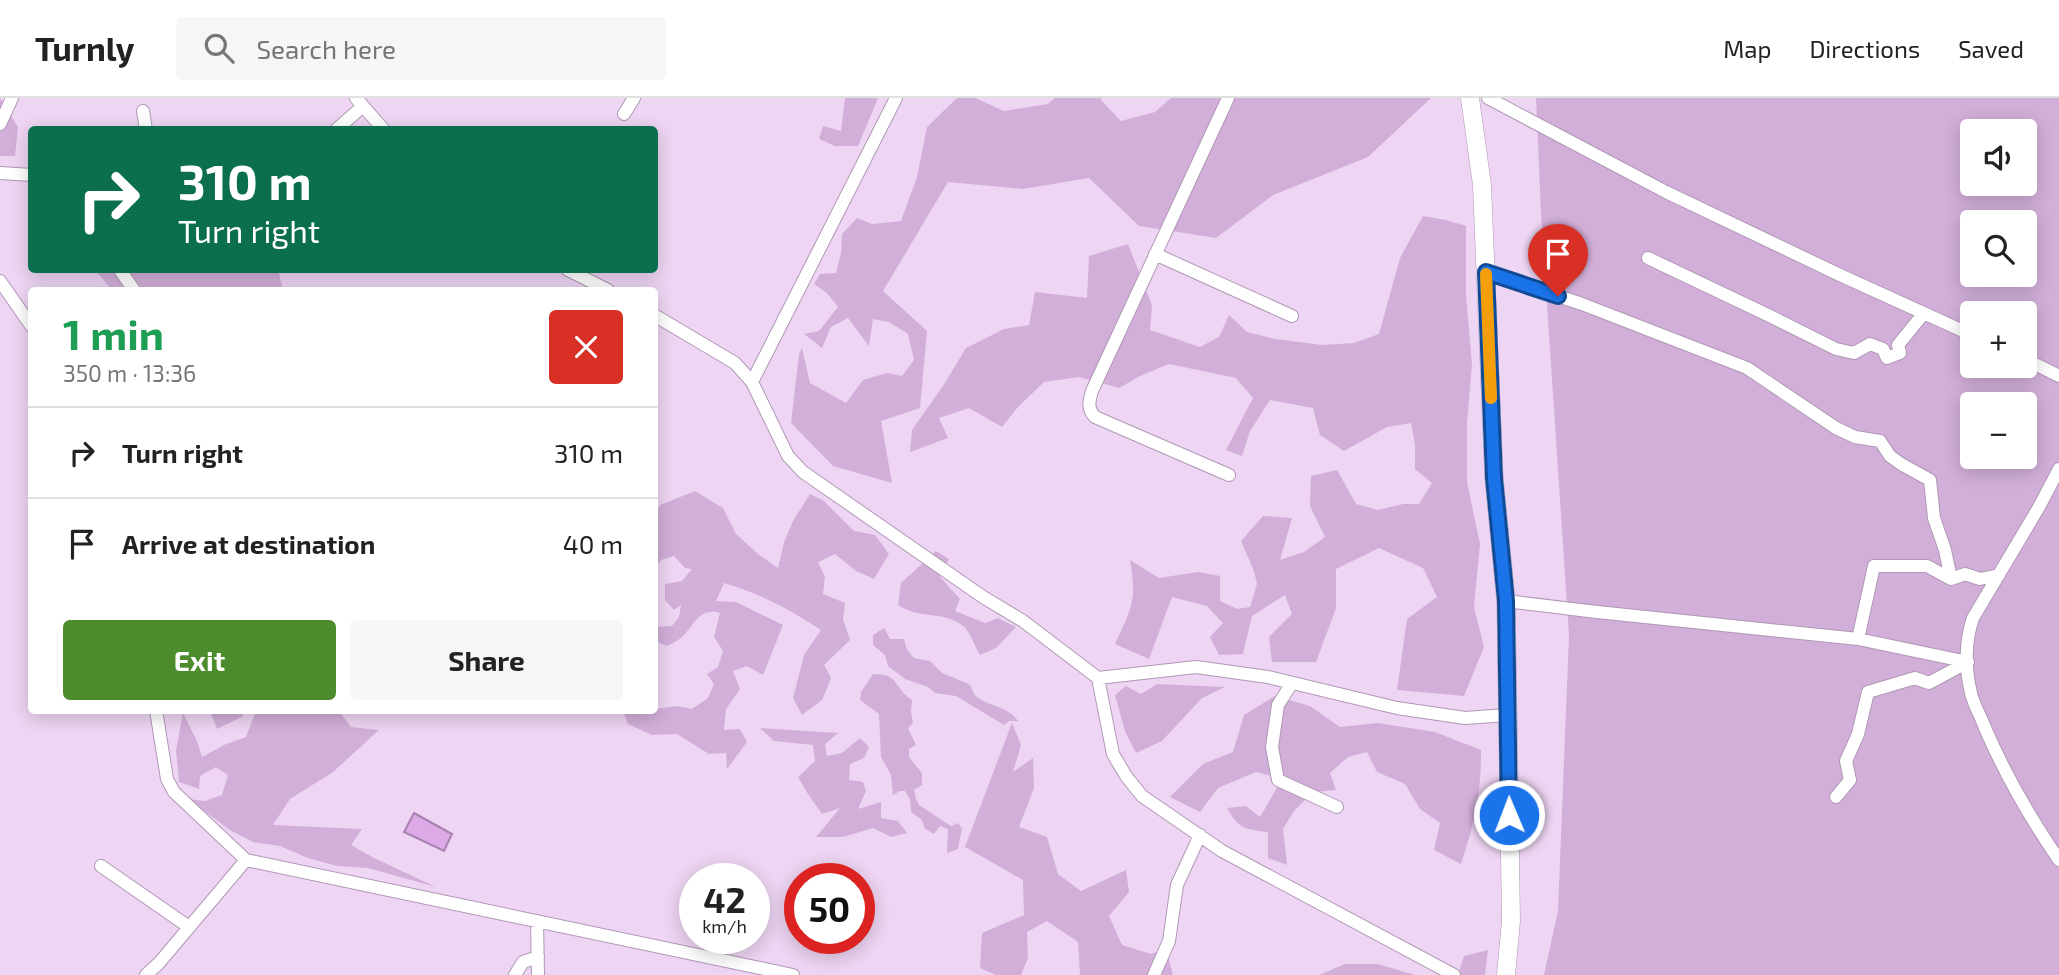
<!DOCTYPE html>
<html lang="en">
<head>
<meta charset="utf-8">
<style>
	:root { --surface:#fff; --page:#f6f6f6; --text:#222; --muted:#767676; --line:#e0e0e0; --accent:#4d8c2d }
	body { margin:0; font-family:"Exo 2",sans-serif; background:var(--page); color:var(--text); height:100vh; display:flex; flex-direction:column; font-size:26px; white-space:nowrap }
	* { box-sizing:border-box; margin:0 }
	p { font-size:23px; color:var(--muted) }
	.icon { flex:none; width:38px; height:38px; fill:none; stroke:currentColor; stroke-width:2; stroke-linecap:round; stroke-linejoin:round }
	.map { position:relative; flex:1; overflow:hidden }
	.panel { position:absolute; left:28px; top:189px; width:630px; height:427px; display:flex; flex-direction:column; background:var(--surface); border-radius:7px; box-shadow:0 4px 18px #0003 }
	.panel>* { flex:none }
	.banner { position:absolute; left:28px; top:28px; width:630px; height:147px; border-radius:7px; box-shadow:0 4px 18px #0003; background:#0b6e4f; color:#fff; overflow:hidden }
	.fabs { position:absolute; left:1960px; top:21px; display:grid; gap:14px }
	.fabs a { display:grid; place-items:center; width:77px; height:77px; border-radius:7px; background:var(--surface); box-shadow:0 4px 18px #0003; font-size:35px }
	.speed { position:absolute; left:679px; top:765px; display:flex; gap:14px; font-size:35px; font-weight:700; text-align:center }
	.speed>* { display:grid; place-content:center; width:91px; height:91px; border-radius:50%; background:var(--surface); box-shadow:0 4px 18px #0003; line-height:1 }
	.speed small { font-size:18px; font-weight:400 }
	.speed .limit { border:10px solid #d22; background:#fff; color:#111 }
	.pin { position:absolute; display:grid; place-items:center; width:60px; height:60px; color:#fff; margin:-72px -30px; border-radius:50% 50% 50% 0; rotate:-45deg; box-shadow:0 0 7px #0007 }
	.pin .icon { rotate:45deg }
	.me { position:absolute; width:77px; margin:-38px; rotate:359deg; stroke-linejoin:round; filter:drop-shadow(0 0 5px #0008) }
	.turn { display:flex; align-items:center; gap:24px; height:147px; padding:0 35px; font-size:32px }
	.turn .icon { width:91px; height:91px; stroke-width:2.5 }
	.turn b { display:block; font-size:49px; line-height:60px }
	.round { display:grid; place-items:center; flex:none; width:74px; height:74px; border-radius:7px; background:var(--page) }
	.overview { display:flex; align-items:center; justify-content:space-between; height:119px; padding:0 35px }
	h1 { font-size:42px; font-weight:700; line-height:52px; color:#1e9e55 }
	.cta { display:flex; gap:14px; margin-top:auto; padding:14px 35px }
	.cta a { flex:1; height:80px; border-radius:7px; background:var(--accent); color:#fff; font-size:28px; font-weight:700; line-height:80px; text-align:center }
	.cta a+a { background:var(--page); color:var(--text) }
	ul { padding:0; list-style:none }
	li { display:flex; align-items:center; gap:21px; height:91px; padding:0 35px; border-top:2px solid var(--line) }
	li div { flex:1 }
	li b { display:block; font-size:26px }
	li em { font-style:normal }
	header { display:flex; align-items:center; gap:42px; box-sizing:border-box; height:98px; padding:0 35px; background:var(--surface); border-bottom:2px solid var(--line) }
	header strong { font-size:33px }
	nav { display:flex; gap:38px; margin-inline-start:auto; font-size:24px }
	.search { width:490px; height:63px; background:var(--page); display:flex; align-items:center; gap:18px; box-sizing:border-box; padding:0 24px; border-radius:7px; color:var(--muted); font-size:26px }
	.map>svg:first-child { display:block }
	.green { fill:#d2afd9; fill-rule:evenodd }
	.water { fill:#dda9e7; stroke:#a881b0; stroke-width:2 }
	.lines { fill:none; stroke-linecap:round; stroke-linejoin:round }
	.minor-casing { stroke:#b098b5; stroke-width:14 }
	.secondary-casing { stroke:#b098b5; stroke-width:19 }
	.minor { stroke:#fff; stroke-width:12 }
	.secondary { stroke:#fff; stroke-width:18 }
	.route-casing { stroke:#114b97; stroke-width:18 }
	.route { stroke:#1a73e8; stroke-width:12 }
	.slow { stroke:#f59e0b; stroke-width:12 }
</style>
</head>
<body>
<header>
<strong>Turnly</strong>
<div class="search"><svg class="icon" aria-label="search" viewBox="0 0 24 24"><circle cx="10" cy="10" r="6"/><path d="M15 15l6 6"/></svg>Search here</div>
<nav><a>Map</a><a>Directions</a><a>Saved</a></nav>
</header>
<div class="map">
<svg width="2059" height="877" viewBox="0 0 2059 877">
	<rect width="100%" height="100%" fill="#eed5f3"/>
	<path class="green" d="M0,0L18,29L15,58H0Z
		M845,0H878L858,48H835L819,41L823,28L841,33Z
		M957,0H975L1004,13L1048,6L1055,0H1101V2L1121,23L1155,14L1171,0H1431L1368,59L1273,97L1216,140L1139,128L1089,80L1023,91L948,84L883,193L927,233L920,310L881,323L892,385L833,368L791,325L799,256L802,250L810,285L846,305L863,282L887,275L902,278L914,262L908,236L889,224L873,221L869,248L848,220L831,229L822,250L804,236L819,233L838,209L827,195L814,186L820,176L836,175L841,155L842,136L857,120L872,126L901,123L917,79L927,29Z
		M1536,0H2059V877H1544L1558,813L1569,538L1541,115ZM1972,33H2025V86H1972ZM1972,124H2025V177H1972ZM1972,215H2025V268H1972ZM1972,306H2025V359H1972Z
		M1423,118L1446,122L1466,128V197L1472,266L1467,325V384L1480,446L1474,509L1484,549L1464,598L1397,592L1407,521L1437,499L1423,470L1379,450L1336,471V510L1316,564H1272L1269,539L1292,516L1285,497L1252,518L1243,556L1219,557L1210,539L1223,525L1207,508L1172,499L1149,561L1115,546C1132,509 1137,503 1130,462L1159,480L1198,474L1220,478V503L1237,511L1250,509L1257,486L1254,473L1241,443L1263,418L1292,420L1280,462L1304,454L1325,439L1310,408L1311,378L1337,372L1356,406L1378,412L1403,406H1419L1432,385L1415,371V346L1411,325L1387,329L1344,353L1320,337L1313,310L1270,302L1250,333L1242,358L1226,352L1253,300L1236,280L1169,266L1140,278L1119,290L1079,279L1044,284L1018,309L1002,329L969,310L939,320L948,340L910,354L912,332L943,288L966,250L1004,231L1029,227L1035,194L1087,200L1089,158L1128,146L1152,207L1150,232L1200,249L1219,239L1229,217L1247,234L1275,241L1322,247L1354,245L1379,236L1400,160Z
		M95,172H275L279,175L283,192H112Z
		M695,393L723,410L736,436L758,456L778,470L784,444L793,423L810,396L824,403L854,433L875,437L889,456L874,481L856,473L835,456L818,464L825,479L823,496L845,505L843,521L850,542L824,567L831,580L822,602L802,617L793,600L804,557L821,532C791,512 759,495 724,485L716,503L736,504L783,527L763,577L747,568L733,573L740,591L726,611L724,632L740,631L747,644L727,671L726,655L709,656L677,636L652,637L628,626L623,613L654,612L655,611L677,608L692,611L708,600L714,586L707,576L718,569L723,553L714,539L720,515C700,509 695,526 683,538C678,543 673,545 667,548L655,543V529L672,528L679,519L681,507L674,512L665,502V486L682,483L692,471L685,470L674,458L661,462L655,470V418L660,407Z
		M936,453L949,461L940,479L960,501L955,513L985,525L998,520L1016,529L996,550L980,557C975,549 970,533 963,528C943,512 920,522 898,507L901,485Z
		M884,530L890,541H904L907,552L914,560L930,563L942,575L969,586C970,586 974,596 974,596C983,608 1008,607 1018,623H1009L1004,627L956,598L935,595L928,589L905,581L888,568L885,557L873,547V537Z
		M873,576C900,575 893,590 912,602L911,614L913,625L908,630L916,647L909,651V659L922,675V687L914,692L916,701L919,707L951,728L958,725L962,731L958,751L947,755L948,731L940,728L934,736L925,731L922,722L911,714L910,701L905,693H900L893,697L891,677L881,659L879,616L860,602L861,594Z
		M1157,586L1225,589L1202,600L1162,643L1136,655L1125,633L1115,597L1126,588L1141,596Z
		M1275,598L1310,608L1340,629L1378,625L1435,634L1481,652C1481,697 1475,724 1461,766L1434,752L1440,725L1420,711L1405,686L1377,674L1367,654L1348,659L1330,675L1336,692L1313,694L1294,713L1283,731L1287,767L1268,760V734C1244,731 1239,731 1227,710L1246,708L1260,719L1282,681L1256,674L1218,690L1200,714L1170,699L1203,666L1233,654L1244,617Z
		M210,613H244L242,619L217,631Z
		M256,613H339L351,629L379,632L333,674L290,701L273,727L362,731L351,747L374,760L436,789L368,770L337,768L308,760L280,748L253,744L230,732L188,701L205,703L222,697L228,677L216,669L200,678L199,691L179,684L176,652L183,615L197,643L202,659L224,647L246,639Z
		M1012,625L1021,647L1013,674L1033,660L1034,690L1019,729L1047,739L1058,776L1081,793L1126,772L1129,794L1109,818L1122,847L1151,856L1166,850L1173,877H1080L1078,844L1047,823L1027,834L1028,860L1021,877H996L980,870L982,835L1024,817L1023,782L965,749Z
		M760,630L838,635L825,646L827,658L842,655L860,640L869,649L864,660L850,666L849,682L863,684L866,693L858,711L881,704V720L898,723L907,735L891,739L873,730L843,739H816L840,710L822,716L808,696L798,679L815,663L813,647L774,643Z
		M1488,852L1485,877H1458L1464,858Z
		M1345,866H1378L1415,877H1319Z"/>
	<path class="water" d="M414,715L452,736L444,753L404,734Z"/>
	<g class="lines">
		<defs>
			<path id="minor" d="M356,0L384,32
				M1228,0L1092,293C1089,303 1087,311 1095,319L1229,377
				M1488,0L1666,94L1840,177L1972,237
				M143,13L146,32
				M624,16L634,0
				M0,26L12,0
				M336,32L363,8
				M0,75L32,77
				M1155,156L1292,218
				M1648,160L1772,219L1836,251L1854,255L1870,246L1883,251L1887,260L1900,255L1898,247L1924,215
				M120,172L134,192
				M568,172L608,192
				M1486,174L1582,206L1747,270L1836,330L1855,339L1880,343L1890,358L1901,366L1930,382L1934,420L1945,452L1951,481
				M0,183L32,229
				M654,217L735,265L752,284L788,358L803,374L983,499L1023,523L1098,580L1113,656L1126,678L1142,698L1222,753L1454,877
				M2025,261L2059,278
				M752,284L896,0
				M2059,371L2039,409L1973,520C1965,543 1965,571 1971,595C1973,606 1981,618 1985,630C2005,676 2030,720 2059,762
				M1506,503L1597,514L1858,541L1968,564L1929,585L1915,580L1868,594L1858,636L1846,663L1850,682L1836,699
				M1858,541L1874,468H1927L1951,481L1965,476L1980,481L1999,477
				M1098,580L1196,569L1268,579L1397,610L1465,620L1507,617
				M1292,585L1278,607L1272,649L1278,682L1337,709
				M156,612L167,681L174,694L246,762L793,877
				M101,768L189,829
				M537,823L538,877
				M146,877L159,865L246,762
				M515,877L523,864L538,859
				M1154,877L1169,843L1177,787L1200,737"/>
			<path id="secondary" d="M1470,0L1482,87L1494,380L1506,503L1511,823L1506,877"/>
		</defs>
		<use href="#minor" class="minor-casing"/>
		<use href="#secondary" class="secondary-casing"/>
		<use href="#minor" class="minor"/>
		<use href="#secondary" class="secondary"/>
	</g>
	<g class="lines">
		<defs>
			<path id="route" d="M1509,717L1506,503L1494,380L1486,174L1558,198"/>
		</defs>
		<use href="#route" class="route-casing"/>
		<use href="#route" class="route"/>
		<path class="slow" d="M1486,176L1491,300"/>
	</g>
</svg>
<div class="fabs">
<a><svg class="icon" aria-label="sound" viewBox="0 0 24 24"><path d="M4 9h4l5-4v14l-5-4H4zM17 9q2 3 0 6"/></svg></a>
<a><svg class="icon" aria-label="search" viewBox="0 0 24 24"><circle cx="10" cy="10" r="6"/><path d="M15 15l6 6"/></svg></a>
<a>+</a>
<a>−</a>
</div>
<div class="speed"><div>42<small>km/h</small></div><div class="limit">50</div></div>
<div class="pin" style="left:1558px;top:198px;background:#d93025"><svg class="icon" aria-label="arrive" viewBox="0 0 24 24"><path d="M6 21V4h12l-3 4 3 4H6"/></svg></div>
<svg class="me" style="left:1509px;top:717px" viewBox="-20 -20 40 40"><circle r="17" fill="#1a73e8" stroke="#fff" stroke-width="3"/><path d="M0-11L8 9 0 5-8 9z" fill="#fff"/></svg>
<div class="banner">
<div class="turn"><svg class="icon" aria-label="right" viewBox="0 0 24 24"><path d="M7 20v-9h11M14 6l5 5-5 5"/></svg><div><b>310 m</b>Turn right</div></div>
</div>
<section class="panel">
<div class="overview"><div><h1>1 min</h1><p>350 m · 13:36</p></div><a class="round" style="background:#d93025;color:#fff"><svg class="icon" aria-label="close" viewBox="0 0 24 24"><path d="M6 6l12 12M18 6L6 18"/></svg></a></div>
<ul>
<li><svg class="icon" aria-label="right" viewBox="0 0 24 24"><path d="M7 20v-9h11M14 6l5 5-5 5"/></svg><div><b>Turn right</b></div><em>310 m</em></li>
<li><svg class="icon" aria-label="arrive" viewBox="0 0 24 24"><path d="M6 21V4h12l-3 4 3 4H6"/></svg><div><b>Arrive at destination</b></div><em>40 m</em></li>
</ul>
<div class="cta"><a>Exit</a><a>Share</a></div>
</section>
</div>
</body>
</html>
